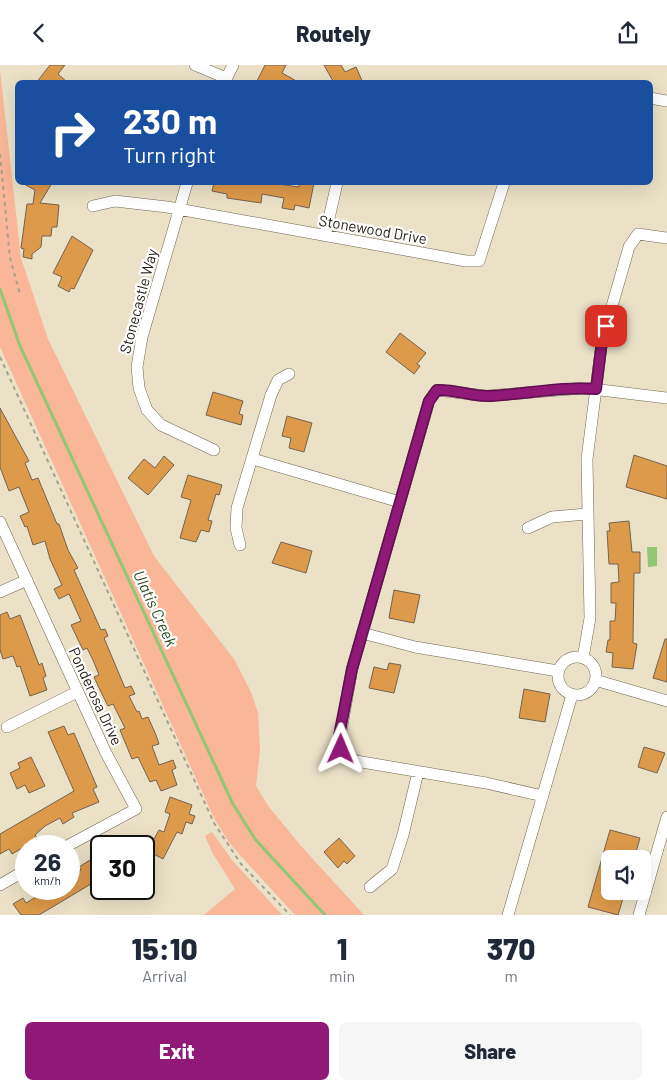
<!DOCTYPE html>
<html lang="en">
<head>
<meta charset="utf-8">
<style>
	:root { --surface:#fff; --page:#f6f6f7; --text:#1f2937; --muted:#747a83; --accent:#901978 }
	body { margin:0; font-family:Barlow,sans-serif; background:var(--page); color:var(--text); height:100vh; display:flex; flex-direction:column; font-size:19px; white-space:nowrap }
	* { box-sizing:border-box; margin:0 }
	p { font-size:16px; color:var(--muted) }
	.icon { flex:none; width:28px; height:28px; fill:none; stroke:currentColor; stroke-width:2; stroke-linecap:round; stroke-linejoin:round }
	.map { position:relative; height:850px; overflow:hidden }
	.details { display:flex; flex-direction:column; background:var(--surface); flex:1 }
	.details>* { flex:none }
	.top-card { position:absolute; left:15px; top:15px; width:638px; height:105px; border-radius:8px; box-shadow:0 5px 20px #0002; background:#1a4fa0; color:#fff; overflow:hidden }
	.buttons { position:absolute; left:601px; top:785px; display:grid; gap:10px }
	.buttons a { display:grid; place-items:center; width:50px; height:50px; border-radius:8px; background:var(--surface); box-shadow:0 5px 20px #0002; font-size:25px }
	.speed { position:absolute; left:15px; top:770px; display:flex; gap:10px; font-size:25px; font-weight:700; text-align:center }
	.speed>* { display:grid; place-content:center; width:65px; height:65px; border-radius:50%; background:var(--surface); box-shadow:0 5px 20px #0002; line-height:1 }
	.speed small { font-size:12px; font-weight:400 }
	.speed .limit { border:2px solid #111; border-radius:8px; background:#fff; color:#111 }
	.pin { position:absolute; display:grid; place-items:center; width:42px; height:42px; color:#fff; margin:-21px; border-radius:10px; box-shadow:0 2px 8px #0006 }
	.me { position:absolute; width:55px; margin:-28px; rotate:1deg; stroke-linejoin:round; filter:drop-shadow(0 0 4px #0008) }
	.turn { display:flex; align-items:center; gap:18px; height:105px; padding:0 25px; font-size:22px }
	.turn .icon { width:65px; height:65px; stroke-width:2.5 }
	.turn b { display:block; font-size:35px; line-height:42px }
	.eta { display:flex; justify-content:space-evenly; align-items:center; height:85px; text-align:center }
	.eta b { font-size:30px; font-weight:800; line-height:35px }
	.button { display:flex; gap:10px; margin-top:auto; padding:10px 25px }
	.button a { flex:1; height:58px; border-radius:8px; background:var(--accent); color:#fff; font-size:20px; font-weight:800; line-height:58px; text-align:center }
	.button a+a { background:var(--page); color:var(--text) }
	header { display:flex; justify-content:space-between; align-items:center; height:65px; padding:0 25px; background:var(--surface); font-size:22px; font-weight:800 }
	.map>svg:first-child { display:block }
	.green { fill:#f9b698 }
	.water { fill:#90c674 }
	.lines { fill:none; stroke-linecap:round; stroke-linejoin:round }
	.stream { stroke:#90c674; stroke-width:3 }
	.building { fill:#dd9a4a; stroke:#746350 }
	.street-casing { stroke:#6f6750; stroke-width:12 }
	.path { stroke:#a8a08c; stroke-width:2; stroke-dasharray:4 4; stroke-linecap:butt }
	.street { stroke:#fff; stroke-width:11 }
	.route-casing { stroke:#5e104e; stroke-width:12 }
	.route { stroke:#901978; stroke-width:9 }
	.labels { text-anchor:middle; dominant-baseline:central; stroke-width:4.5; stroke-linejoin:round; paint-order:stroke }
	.street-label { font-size:15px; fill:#201c13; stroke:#fff }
	.water-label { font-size:16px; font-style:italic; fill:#2b4d15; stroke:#fff }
</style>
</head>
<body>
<header><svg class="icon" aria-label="back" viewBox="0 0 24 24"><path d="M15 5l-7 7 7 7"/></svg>Routely<svg class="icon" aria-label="share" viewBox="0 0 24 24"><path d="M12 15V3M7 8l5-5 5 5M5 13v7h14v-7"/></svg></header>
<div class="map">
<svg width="667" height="850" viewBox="0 0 667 850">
	<rect width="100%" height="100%" fill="#eae1c7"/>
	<path class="green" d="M0,5L21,193L48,274L154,491L234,594L251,627L258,648L260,685L256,721L269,742L301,781L364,850H295L230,779L214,753L0,282Z
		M212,767L232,795L282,850H204L235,824L212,787L205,771Z"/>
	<path class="water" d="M647,482H657V501L648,502Z"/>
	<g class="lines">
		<path class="stream" d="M0,224L20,281L233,739L255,774L325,850"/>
	</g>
	<path class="building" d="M50,0H65L58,9L68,18H36Z
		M265,0H286L282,8L300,18H256Z
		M324,0H341L345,7L356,2L363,18H334Z
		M22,118H52L40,138L59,140L57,162H52L51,171H42L41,182L32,189V194L23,192L24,184L21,183L27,139H33L35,125Z
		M214,118H271L299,122V118H314L309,143L295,140L294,145L282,143L284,133L262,129L261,138L227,133V129L212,126Z
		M72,171L93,185L74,224L71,223L69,227L58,221L62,212L53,208Z
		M400,268L426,288L417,299L420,301L414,309L386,287Z
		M213,327L243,336L239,349L243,350L241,360L206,350Z
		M0,343L29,396L25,398L32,415L38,413L57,459H59L68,485L78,503L74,505L101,565L105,564L108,571L104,573L125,623L131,621L135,629L129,631L137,647L139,646L142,654L148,652L156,670L159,679L152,681L159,700L173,695L176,703L172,705L177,720L161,726L156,715L150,717L138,692L132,694L120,665L125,663L113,639L108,641L100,625L94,612L99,610L93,595L87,583L83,585L71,560L81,556L69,529L59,534L54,524L62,520L50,494L45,476L33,480L27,461L25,462L20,451L29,447L19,422L9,426L0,402Z
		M287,351L312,358L304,387L289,383L291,373L282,371Z
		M634,390L667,401V434L626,422Z
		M164,391L174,400L148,430L128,413L144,394L155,403Z
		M188,410L222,420L219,430L216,429L208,455L212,456L209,467L201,465L196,477L180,473L191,435L181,432Z
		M629,456L632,487H640V508H634L633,578L637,579L633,604L612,602L613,588L606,587L608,575H610V556H615L616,538H611V518L619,517L618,499H609L607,466H610L609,458Z
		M281,477L312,486L306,508L272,498Z
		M394,525L420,530L414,558L389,553Z
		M7,547L10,554L20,550L39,600L42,598L46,611L43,613L47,625L30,631L20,601L17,602L13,591L3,594L0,585V550Z
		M665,574H667V617L653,613Z
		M389,598L401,600L394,628L369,623L374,602L387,605Z
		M524,624L550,629L545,657L519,653Z
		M64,661L68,670L74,668L97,722L93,724L99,737L72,748L74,752L63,759L60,753L45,761L35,770L38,774L12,789L9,784L0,789V769L74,726L48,667Z
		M644,682L665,688L657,708L638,702Z
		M31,692L45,721L29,728L25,720L17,724L10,708L20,703L18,698Z
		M170,732L192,740L189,749L195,751L192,759L186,757L182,769L177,767L163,794L144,784V781L149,771L154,774L159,765L164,767L170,749L165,747Z
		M610,765L640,773L634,794H610V826L624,830L618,850L588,842Z
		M339,773L355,791L347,799L344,796L338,803L324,787Z
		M101,788V813L39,850H21L13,839L23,833L26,838L41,829L37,824H69V812L81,805L79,802Z"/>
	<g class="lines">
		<defs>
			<path id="street" d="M195,0L226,13
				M224,18L233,0
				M650,33L667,36
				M187,118L142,272L137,302L139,323L147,345L161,360L214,385
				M93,141L115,136L167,142L466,196H479L504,118
				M325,171L337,118
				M253,394L400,437
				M0,457L106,688L136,744L67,781
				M528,463L552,452L587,449
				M240,480L236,463L237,443L271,330L278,315L289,309
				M0,527L27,515
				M362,568L415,582L558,606
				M558 611a19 19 0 1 1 38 0a19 19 0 1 1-38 0Z
				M583,593L590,553L587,394L602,276L629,182L638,169L667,173
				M595,615L667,636
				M7,662L77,627
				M543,731L486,718L356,696L345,690L339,678L352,604L429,336L437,325L486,331L584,323L667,333
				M0,820L26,805
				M370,822L392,804L403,770L418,707
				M508,850L572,630
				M639,850L667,752"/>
		</defs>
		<use href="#street" class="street-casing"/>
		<path class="path" d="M0,89L10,193L20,229
			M0,292L214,758L241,799L290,850"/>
		<use href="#street" class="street"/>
	</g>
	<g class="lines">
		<defs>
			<path id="route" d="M341,684L339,671L352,604L429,336L437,325C454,324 470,331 487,331C523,330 559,321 596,324L602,276L606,261"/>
		</defs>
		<use href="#route" class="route-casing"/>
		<use href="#route" class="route"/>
	</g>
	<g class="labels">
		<g class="street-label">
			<text transform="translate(373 164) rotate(10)">Stonewood Drive</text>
			<text transform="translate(138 236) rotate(-75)">Stonecastle Way</text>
			<text transform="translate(96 631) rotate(65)">Ponderosa Drive</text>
		</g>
		<g class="water-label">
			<text transform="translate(156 543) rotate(65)">Ulatis Creek</text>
		</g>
	</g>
</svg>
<div class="buttons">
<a><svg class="icon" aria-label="sound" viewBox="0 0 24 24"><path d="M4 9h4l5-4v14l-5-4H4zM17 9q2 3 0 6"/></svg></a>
</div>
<div class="speed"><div>26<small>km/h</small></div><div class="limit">30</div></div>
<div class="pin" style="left:606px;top:261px;background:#d93025"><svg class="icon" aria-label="arrive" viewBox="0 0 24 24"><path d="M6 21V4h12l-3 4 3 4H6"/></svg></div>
<svg class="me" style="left:341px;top:684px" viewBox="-20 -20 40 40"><path d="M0-17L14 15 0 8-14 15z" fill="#901978" stroke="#fff" stroke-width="4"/></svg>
<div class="top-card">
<div class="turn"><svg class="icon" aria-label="right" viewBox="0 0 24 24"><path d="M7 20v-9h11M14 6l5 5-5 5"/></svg><div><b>230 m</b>Turn right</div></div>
</div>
</div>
<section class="details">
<div class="eta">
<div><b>15:10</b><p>Arrival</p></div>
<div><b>1</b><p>min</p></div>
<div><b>370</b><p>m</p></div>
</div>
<div class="button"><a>Exit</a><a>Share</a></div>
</section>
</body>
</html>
